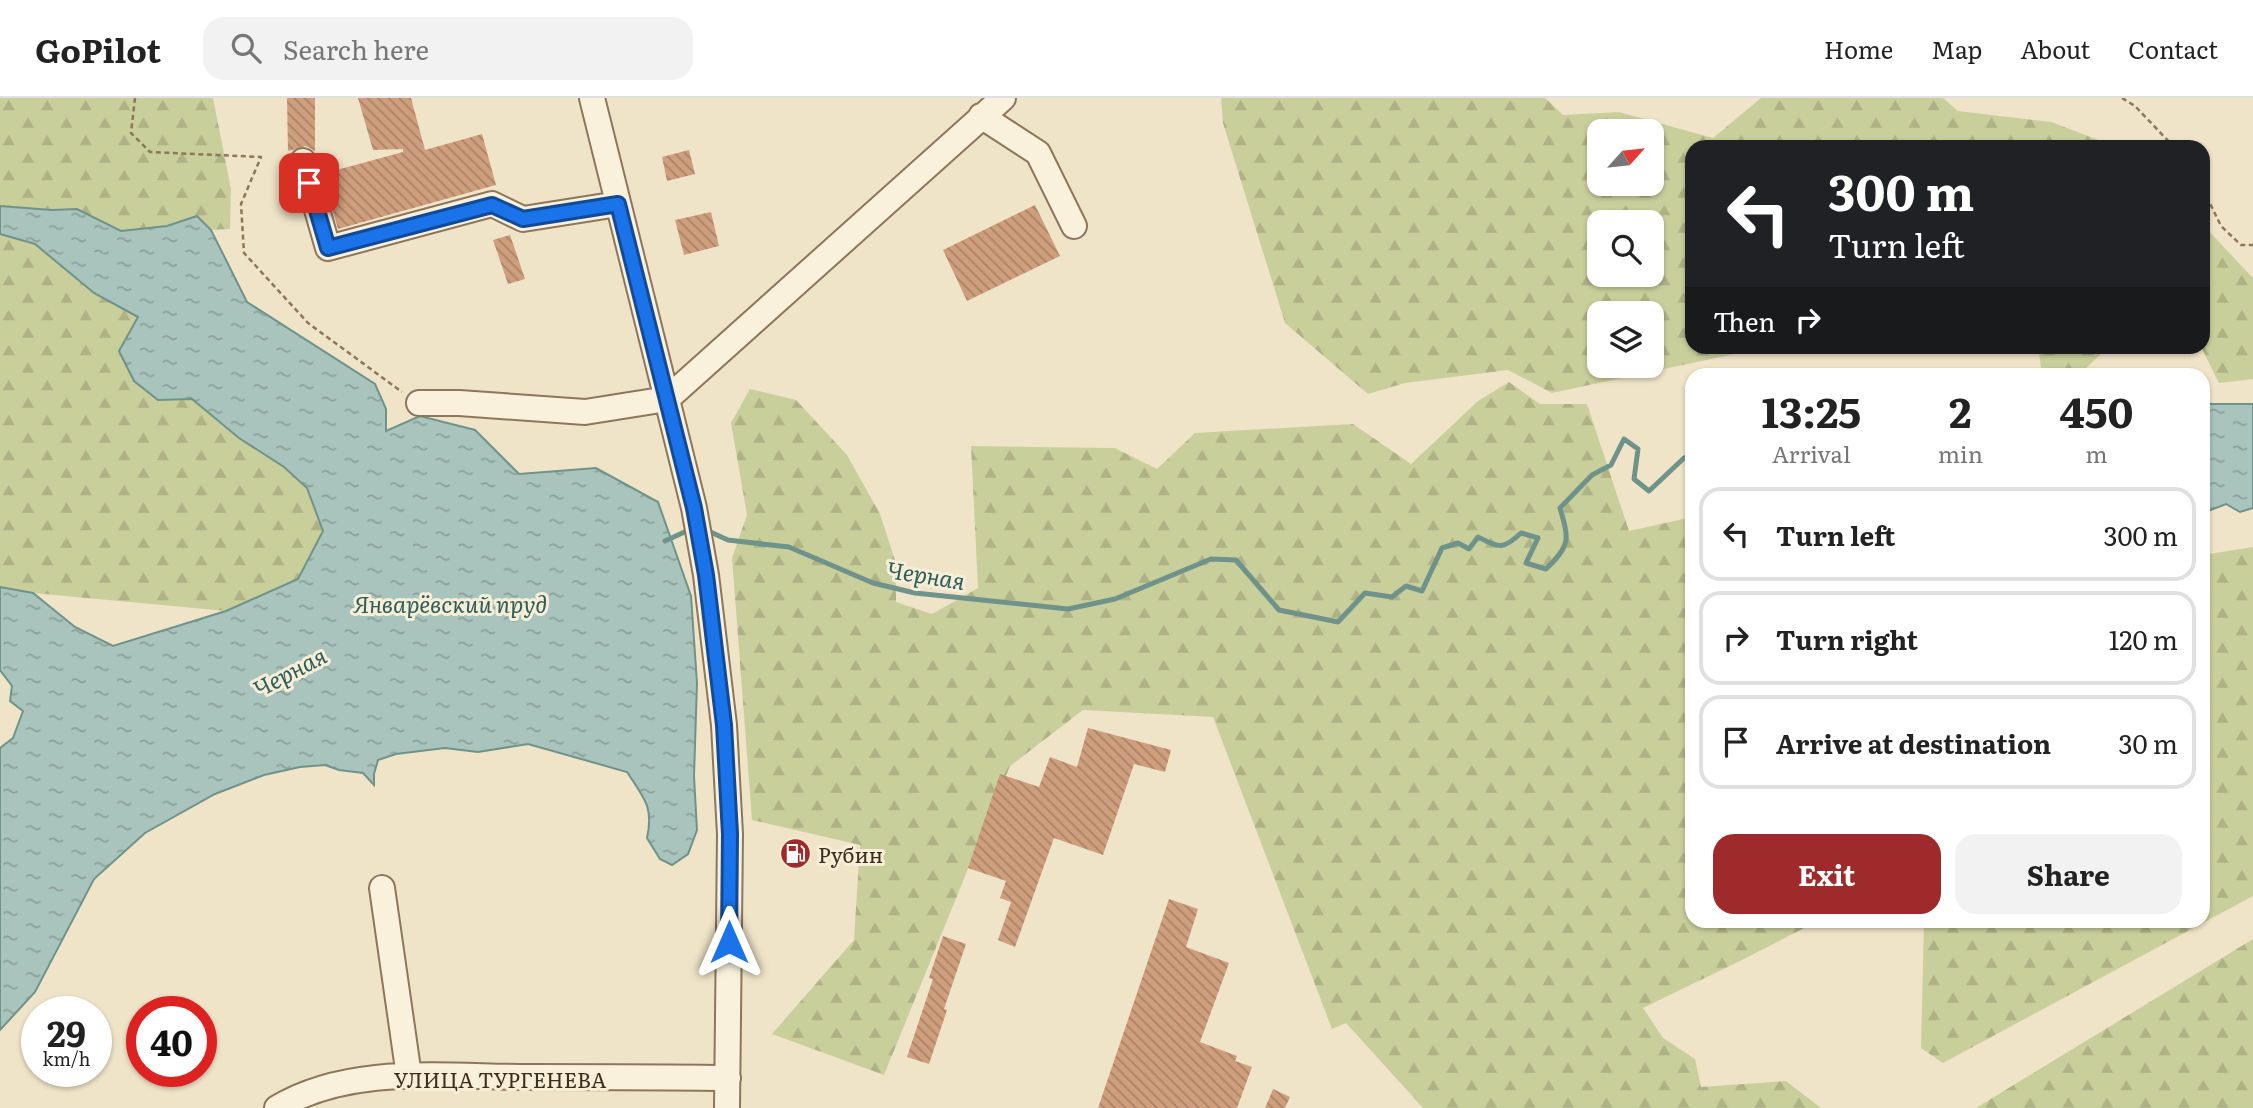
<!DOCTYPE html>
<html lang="en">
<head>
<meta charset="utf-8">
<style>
	:root { --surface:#fff; --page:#f2f2f2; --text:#222; --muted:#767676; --line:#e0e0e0; --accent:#9e2a2b }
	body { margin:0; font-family:Literata,serif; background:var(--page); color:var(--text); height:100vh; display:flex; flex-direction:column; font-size:26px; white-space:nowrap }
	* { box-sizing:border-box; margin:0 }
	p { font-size:23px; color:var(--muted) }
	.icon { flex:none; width:38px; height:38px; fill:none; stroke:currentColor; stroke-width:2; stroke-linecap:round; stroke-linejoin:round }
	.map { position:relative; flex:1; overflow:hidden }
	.details { position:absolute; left:1685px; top:270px; width:525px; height:560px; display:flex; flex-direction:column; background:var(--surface); border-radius:21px; box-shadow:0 2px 5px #0004 }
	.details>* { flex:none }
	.top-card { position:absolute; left:1685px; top:42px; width:525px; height:214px; border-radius:21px; box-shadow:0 2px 5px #0004; background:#202124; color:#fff; overflow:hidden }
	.needle { width:46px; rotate:63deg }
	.controls { position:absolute; left:1587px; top:21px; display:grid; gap:14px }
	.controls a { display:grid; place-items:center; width:77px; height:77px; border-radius:14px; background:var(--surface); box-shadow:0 2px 5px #0004; font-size:35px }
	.speed { position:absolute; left:21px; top:898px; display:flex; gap:14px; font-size:35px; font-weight:700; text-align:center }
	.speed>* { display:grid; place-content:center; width:91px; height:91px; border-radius:50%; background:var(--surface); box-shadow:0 2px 5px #0004; line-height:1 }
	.speed small { font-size:18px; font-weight:400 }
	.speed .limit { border:10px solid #d22; background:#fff; color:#111 }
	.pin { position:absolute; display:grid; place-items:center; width:60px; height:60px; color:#fff; margin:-30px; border-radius:14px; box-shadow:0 4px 10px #0006 }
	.me { position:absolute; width:77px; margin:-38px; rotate:0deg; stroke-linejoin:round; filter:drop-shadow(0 0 5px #0008) }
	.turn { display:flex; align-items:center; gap:24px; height:147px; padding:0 28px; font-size:32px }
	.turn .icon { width:91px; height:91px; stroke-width:2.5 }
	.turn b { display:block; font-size:49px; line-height:60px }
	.then { display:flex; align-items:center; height:66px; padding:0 28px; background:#0003; gap:14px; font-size:26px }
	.eta { display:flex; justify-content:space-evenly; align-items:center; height:119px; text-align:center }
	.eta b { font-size:42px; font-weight:700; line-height:49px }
	.primary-button { display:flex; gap:14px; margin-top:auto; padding:14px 28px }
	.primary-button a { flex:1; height:80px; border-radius:21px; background:var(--accent); color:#fff; font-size:28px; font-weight:700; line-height:80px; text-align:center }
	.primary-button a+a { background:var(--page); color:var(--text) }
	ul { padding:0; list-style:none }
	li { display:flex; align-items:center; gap:21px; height:94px; margin:0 14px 10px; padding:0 14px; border:4px solid var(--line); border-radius:21px }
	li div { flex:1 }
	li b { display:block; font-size:26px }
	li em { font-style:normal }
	header { display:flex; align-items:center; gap:42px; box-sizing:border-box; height:98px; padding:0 35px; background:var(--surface); border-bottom:2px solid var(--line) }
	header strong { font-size:33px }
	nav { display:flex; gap:38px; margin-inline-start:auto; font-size:24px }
	.search { width:490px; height:63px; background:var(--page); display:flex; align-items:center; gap:18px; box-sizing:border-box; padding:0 24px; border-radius:21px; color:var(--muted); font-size:26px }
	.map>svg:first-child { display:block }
	.forest { fill:url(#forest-firs); fill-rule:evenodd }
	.water { fill:url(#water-ripples); stroke:#6f938a; stroke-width:2 }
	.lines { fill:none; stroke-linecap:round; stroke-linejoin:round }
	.stream { stroke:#6f938a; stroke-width:5 }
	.building { fill:url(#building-back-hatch) }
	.minor-casing { stroke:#8d765c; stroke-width:28 }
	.path { stroke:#8d765c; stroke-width:2.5; stroke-dasharray:5 3.5; stroke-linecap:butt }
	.minor { stroke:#faf1dc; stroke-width:24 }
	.route-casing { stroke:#114b97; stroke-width:18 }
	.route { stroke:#1a73e8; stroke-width:12 }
	.labels { text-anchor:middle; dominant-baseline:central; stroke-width:6; stroke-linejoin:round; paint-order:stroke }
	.poi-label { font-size:21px; fill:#3d2e20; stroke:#f7eed8; text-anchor:start }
	.street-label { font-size:21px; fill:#3d2e20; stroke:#f7eed8 }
	.water-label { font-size:23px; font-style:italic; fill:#2f5d5a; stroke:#f7eed8 }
</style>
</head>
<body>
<header>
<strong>GoPilot</strong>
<div class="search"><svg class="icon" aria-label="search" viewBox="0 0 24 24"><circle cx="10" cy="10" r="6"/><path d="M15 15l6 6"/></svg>Search here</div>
<nav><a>Home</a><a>Map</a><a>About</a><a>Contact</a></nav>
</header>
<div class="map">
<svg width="2253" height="1010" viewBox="0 0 2253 1010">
	<defs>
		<pattern id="forest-firs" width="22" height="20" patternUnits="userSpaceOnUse" patternTransform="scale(1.75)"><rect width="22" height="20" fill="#c9cf9b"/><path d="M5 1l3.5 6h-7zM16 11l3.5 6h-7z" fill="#aeb285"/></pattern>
		<pattern id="water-ripples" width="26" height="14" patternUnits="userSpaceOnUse" patternTransform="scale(1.75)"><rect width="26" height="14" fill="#a9c4bc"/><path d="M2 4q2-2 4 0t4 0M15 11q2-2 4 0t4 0" fill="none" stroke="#8ba098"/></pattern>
		<pattern id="building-back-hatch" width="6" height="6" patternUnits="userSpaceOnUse" patternTransform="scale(1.75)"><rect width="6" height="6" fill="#cf9f7d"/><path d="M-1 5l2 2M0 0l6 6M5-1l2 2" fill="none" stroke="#a98266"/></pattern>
	</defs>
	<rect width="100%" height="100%" fill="#f0e4c8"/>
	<path class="forest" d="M0,0H213L231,91L230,131L211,132L196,118L167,128L121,133L77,111L52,112L0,108Z
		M1221,0H1545L1563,17L1619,14L1713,40L1761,0H1943L1958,13L2051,24L2117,49H1692V248L1767,249L1552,295L1508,272L1405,285L1368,296L1285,225L1223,25ZM1652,33V86H1600V33ZM1652,124V177H1600V124ZM1652,215V268H1600V215Z
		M2203,127L2253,180V281L2219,285L2201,249L2203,248Z
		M0,136L35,146L94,195L138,219L158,302L192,301L239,340L284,369L307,390L323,433L298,481L226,513L33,495L0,489Z
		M2038,249V248L2149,249L2101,256L2080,276H2042Z
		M1509,284L1540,306H1587L1629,433L1692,419V822L1818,823L1742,862L1643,910L1663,940L1695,961L1701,989L1786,983L1821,1010H1423L1346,925L1332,931L1213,619L1083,612L1010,668L884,977L772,936L854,842L860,747L752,722L732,460L747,417L731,325L750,291L796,302L847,357L880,416L896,465V504L932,516L978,490L971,348L1115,350L1157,371L1195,335L1353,326L1411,366L1478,303Z
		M2253,449V798L1943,965L1921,950L1924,823L2203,822V460L2209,456Z
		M2253,841V1010H1976Z"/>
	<path class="water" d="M0,108L52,112L77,111L121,133L167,128L197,118L211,132L247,204L375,286L386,311V333L420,318L475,332L519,376L596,370L658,404L691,498L697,585L694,678L697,732L688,756L672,767L660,761L647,740C654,709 644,700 627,674L528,646L478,654L445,650L396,656L378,662L374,676V687L363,675L339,672L325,667L300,669L264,677L215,696L145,735L94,781L35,894L0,932V650L13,640L23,613L10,603L12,588L0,572V489L33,495L75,529L113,548L226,513L298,481L323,433L307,390L284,369L239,340L192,301L158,302L134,283L119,253L138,219L94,195L35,146L0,136Z
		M2203,306H2253V410L2240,414L2226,406L2203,415Z"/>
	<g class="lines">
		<path class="stream" d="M706,432L728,442L789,449L873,485L915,495L1068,511L1115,501L1211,461L1236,462L1279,512L1338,524L1365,495L1392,499L1406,488L1422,493L1442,450L1458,445L1469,451L1478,439C1500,450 1503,452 1521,435L1538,440L1526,465L1546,471C1571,447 1569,441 1560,410L1592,377L1611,367L1624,341L1638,351L1634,381L1649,393L1684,360L1692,357
			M665,443L691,431"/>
	</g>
	<path class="building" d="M287,0H315V53L306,48L288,53Z
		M358,0H411L425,52L482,36L496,87L338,131L322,76L403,54V51L373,52Z
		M689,52L695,76L667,83L662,59Z
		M1035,107L1060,158L967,203L943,152Z
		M711,114L719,148L684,157L675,122Z
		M510,137L525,181L508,186L493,142Z
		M1088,630L1171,652L1165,674L1134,666L1103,757L1054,740L1015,849L998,842L1011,804L1000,800L1006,783L968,770L1000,676L1039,689L1050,659L1077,669Z
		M1169,801L1198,811L1186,849L1229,865L1200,944L1237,958L1235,963L1252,969L1237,1010H1098Z
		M943,838L966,846L944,911L947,912L929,966L907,959L933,881L929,880Z
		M1273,991L1290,999L1285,1010H1265Z"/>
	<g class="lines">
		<defs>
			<path id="minor" d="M592,0L694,410L706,477L724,627L730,736L727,1010
				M981,18L1038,55L1074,128
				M303,63L328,150L492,106L523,121L618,106
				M419,305H459L585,314L667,301L1003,0
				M382,790L409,978
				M277,1010C350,966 447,979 529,979C596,979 662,979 728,980"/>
		</defs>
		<use href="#minor" class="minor-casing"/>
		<path class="path" d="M135,0L131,35L150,54L261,59L241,106L244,155L308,225L402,294
			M2122,0L2135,8L2174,49
			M2203,91L2221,128L2241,147H2253"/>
		<use href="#minor" class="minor"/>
	</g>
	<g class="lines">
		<defs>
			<path id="route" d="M309,85L328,150L492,107L523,121L618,106L694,410L706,477L724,627L730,736L729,844"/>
		</defs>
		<use href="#route" class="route-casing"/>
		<use href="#route" class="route"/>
	</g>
	<defs>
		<symbol id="fuel-disc" viewBox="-11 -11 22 22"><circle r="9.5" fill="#9e2a2b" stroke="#f7eed8"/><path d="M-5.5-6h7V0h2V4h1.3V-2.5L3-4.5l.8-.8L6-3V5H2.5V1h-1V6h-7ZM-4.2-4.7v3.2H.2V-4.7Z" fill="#fff"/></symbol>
	</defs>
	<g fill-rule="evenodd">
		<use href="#fuel-disc" x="778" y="738" width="35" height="35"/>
	</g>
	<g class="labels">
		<g class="poi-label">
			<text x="818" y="755">Рубин</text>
		</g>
		<g class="street-label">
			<text x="500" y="980">УЛИЦА ТУРГЕНЕВА</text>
		</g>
		<g class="water-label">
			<text transform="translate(926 476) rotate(9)">Черная</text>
			<text x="450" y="505">Январёвский пруд</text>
			<text transform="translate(289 573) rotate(-28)">Черная</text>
		</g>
	</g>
</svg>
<div class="controls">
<a><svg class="needle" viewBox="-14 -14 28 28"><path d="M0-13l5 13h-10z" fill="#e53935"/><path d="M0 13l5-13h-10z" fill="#767676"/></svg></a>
<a><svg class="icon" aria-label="search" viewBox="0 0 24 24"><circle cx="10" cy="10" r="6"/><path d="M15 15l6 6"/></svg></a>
<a><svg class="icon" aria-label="layers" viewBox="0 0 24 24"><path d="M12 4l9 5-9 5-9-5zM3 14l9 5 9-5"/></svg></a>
</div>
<div class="speed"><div>29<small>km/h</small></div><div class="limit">40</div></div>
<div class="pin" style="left:309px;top:85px;background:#d93025"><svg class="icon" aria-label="arrive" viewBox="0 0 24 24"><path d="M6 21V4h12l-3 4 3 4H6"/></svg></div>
<svg class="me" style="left:729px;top:844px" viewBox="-20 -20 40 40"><path d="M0-17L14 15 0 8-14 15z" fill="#1a73e8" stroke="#fff" stroke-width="4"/></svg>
<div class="top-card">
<div class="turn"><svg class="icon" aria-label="left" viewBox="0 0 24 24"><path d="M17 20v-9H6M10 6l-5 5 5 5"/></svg><div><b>300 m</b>Turn left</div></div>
<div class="then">Then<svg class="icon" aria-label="right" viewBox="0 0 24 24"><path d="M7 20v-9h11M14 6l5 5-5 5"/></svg></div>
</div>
<section class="details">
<div class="eta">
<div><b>13:25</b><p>Arrival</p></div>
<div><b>2</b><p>min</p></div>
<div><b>450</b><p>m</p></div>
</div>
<ul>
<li><svg class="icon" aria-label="left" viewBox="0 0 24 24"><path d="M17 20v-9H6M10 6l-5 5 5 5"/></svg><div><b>Turn left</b></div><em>300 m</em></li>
<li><svg class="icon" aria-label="right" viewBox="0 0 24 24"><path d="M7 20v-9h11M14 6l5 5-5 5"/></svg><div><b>Turn right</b></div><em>120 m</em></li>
<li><svg class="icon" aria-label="arrive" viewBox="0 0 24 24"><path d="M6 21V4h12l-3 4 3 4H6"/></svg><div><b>Arrive at destination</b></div><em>30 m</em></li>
</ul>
<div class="primary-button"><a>Exit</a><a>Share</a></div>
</section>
</div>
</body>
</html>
